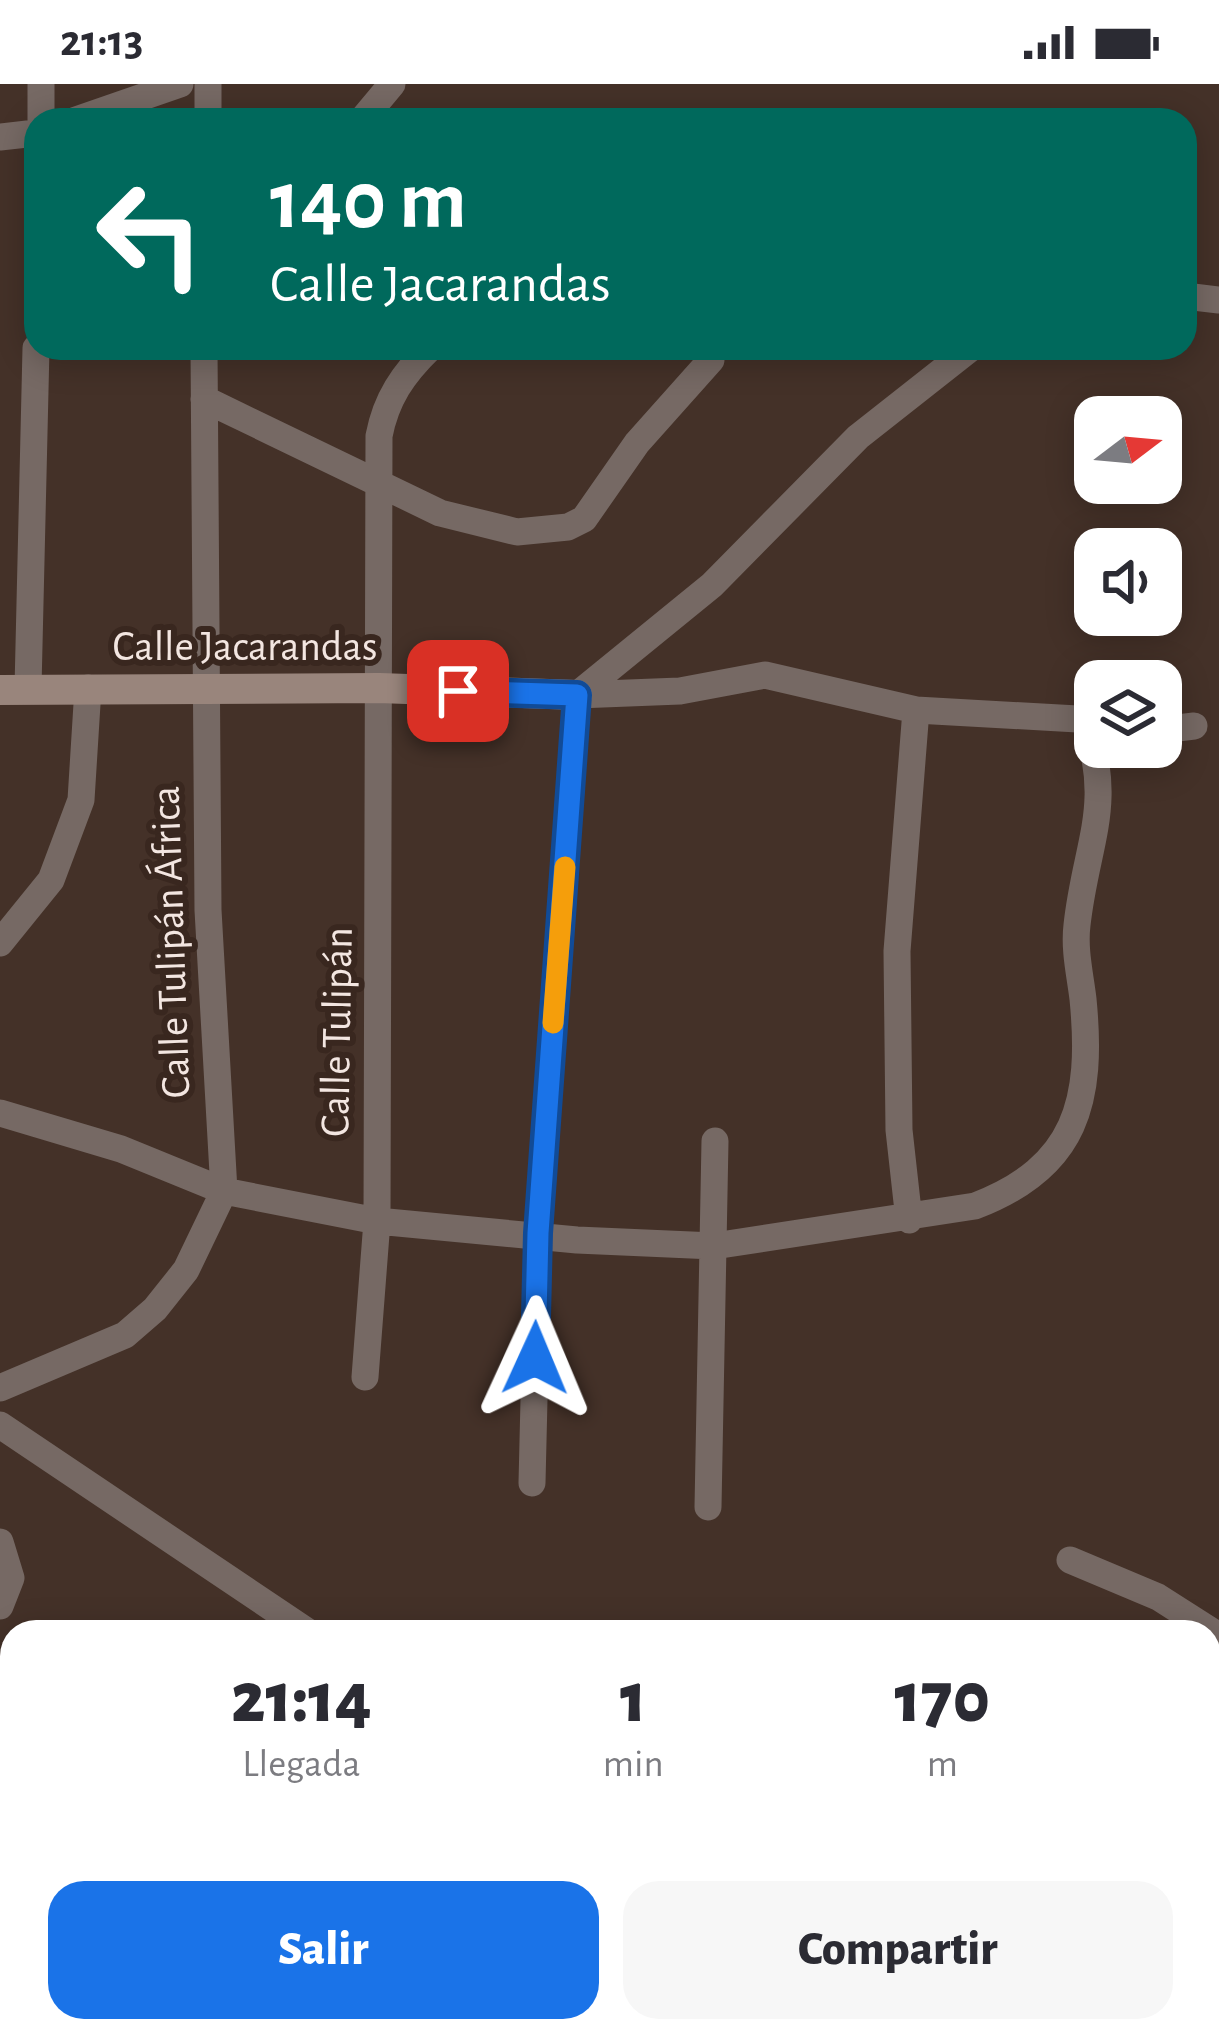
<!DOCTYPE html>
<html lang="es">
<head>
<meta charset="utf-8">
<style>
	:root { --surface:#fff; --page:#f7f7f7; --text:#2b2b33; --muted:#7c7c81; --accent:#1a73e8 }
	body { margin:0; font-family:"Alegreya Sans",sans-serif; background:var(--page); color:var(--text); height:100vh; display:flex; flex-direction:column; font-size:45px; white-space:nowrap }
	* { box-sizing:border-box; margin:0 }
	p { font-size:39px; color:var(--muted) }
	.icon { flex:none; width:66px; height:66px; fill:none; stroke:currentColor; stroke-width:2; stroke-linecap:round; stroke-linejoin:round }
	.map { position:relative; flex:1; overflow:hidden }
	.sheet { position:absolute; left:0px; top:1536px; width:1221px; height:423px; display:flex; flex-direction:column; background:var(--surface); border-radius:36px 36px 0 0; box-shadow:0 6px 30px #0003 }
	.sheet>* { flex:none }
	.guide { position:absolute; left:24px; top:24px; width:1173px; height:252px; border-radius:36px; box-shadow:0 6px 30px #0003; background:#00695c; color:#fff; overflow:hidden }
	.needle { width:78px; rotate:74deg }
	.controls { position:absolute; left:1074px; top:312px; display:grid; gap:24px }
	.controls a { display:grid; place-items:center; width:108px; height:108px; border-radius:24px; background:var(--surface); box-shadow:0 6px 30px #0003; font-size:60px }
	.pin { position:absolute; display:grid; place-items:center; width:102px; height:102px; color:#fff; margin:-51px; border-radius:24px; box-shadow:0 6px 18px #0006 }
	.me { position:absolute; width:132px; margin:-66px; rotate:1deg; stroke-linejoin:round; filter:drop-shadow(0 0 9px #0008) }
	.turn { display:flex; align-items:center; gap:42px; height:252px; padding:0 48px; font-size:54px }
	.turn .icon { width:156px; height:156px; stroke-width:2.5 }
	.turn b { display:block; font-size:84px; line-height:102px }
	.eta { display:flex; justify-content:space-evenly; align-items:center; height:204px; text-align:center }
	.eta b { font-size:72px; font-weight:800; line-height:84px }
	.button { display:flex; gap:24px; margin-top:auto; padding:24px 48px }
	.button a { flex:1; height:138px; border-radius:36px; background:var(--accent); color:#fff; font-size:48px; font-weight:800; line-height:138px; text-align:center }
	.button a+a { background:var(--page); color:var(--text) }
	.status { display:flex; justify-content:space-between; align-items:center; height:84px; padding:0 60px; background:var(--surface); direction:ltr }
	.status svg { height:33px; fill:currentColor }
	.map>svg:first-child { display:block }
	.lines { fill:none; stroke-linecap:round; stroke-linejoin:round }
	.street { stroke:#766964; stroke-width:27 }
	.secondary { stroke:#99857c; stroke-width:30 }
	.route-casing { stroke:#114b97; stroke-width:30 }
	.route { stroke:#1a73e8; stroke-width:21 }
	.slow { stroke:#f59e0b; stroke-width:21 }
	.labels { text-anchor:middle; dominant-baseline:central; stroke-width:12; stroke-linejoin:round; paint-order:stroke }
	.street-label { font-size:42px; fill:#f3e6e1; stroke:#39271f }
</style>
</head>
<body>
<div class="status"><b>21:13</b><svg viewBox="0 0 49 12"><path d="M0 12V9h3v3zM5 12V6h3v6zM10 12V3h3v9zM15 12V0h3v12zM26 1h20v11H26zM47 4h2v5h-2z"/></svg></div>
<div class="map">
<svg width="1219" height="1958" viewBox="0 0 1219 1958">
	<rect width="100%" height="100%" fill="#443128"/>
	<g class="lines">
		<path class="street" d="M41,36V0
			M76,36L180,0
			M208,36V0
			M362,36L392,0
			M0,53L36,49
			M1185,212L1219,216
			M204,315L440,429L517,448L568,443L584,435L637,359L711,276
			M28,604L36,264
			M577,611L680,607L765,591L916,626L1095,636
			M1161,646L1194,642
			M0,859L51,796L81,716L88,604
			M0,1029L121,1065L224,1107L377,1137L577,1156L714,1162L975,1122C1077,1083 1093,1017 1083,915C1080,890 1074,866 1077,841C1086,758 1116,719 1083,633
			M909,1136L899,1046L897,867L916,626
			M365,1293L377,1137L379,352C386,315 403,290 430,264
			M0,1304L125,1251L155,1225L186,1186L224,1107L208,826L204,264
			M0,1341L308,1548
			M532,1399L538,1149L577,611L712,501L858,353L971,264
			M708,1423L715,1057
			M0,1458L11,1494L0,1522
			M1070,1476L1158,1513L1219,1552
			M0,1770L12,1766
			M253,1947L256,1958
			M139,1958L167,1947
			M972,1958L1002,1957"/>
		<path class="secondary" d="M0,606L379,604L577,611"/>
	</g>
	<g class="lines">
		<defs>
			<path id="route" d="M458,607L577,611L538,1149L535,1274"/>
		</defs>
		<use href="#route" class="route-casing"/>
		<use href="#route" class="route"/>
		<path class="slow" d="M553,939L565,783"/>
	</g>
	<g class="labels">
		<g class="street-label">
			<text x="245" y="563">Calle Jacarandas</text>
			<text transform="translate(171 858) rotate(-92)">Calle Tulipán África</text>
			<text transform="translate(337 948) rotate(-89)">Calle Tulipán</text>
		</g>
	</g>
</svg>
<div class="controls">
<a><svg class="needle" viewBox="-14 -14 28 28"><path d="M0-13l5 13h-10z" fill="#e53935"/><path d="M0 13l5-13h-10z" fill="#7c7c81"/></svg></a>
<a><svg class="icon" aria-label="sound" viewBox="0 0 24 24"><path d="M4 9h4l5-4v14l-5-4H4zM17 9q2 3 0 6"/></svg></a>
<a><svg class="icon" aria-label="layers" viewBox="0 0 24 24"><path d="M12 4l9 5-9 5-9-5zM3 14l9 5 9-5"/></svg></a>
</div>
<div class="pin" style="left:458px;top:607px;background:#d93025"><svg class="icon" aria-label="arrive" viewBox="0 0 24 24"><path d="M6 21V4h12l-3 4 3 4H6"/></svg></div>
<svg class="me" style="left:535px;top:1274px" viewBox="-20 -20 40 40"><path d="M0-17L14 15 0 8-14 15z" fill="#1a73e8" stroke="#fff" stroke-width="4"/></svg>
<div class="guide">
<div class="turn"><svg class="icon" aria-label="left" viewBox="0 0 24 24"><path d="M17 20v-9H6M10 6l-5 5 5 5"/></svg><div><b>140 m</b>Calle Jacarandas</div></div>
</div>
<section class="sheet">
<div class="eta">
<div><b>21:14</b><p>Llegada</p></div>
<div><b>1</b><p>min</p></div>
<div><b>170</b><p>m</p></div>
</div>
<div class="button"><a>Salir</a><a>Compartir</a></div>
</section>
</div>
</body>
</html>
